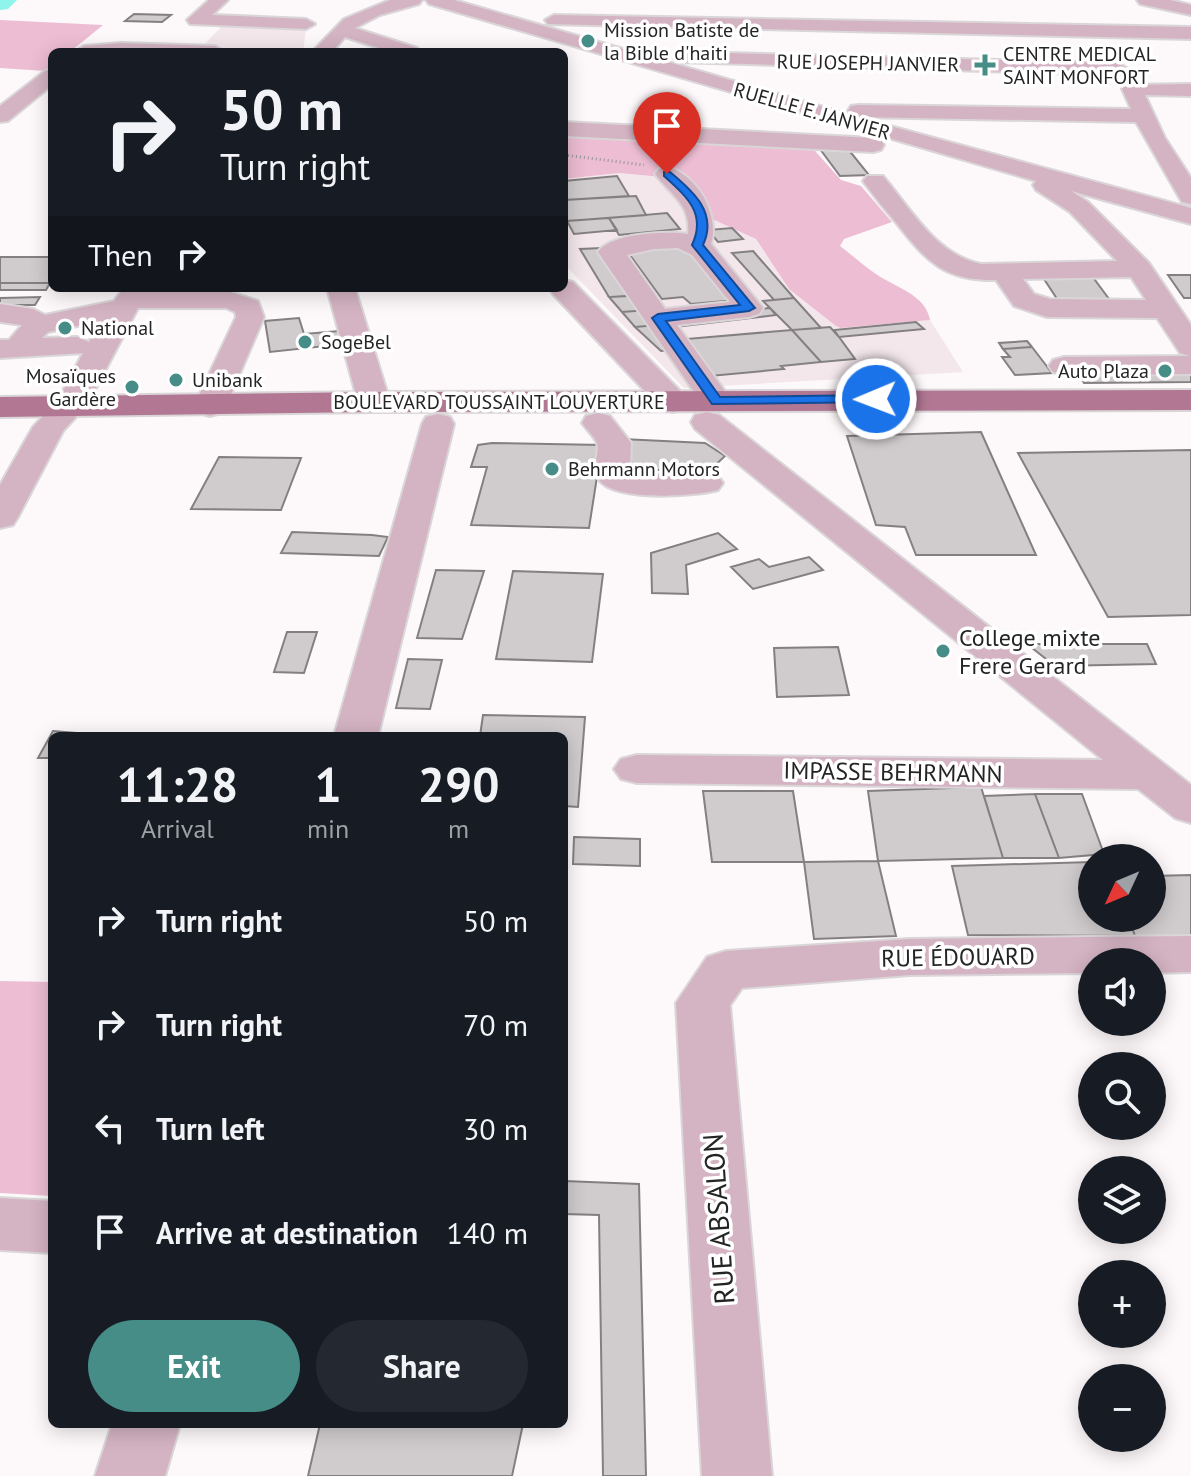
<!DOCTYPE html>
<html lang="en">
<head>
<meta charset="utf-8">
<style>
	:root { --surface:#171b24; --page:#242831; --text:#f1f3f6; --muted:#9ea1a6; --accent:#468d87 }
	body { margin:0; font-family:"PT Sans",sans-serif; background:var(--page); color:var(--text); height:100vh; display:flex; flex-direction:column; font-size:30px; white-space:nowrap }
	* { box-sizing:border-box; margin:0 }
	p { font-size:26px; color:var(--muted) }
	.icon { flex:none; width:44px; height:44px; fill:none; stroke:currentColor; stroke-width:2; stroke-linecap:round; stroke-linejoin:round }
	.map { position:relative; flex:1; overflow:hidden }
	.panel { position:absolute; left:48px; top:732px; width:520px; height:696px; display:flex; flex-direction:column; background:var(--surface); border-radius:12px; box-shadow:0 4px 20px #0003 }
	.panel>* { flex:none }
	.banner { position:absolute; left:48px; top:48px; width:520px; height:244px; border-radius:12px; box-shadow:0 4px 20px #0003; background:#171b24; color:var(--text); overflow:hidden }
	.needle { width:52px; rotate:226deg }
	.controls { position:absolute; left:1078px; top:844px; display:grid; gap:16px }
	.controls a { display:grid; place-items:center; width:88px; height:88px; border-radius:50%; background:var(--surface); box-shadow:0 4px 20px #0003; font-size:40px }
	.pin { position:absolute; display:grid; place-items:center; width:68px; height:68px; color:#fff; margin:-82px -34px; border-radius:50% 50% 50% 0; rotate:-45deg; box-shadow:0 0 8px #0007 }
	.pin .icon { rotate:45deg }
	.me { position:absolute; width:88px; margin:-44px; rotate:269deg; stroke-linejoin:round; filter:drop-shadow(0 0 6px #0008) }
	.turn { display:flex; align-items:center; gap:28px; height:168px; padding:0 40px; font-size:36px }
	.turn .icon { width:104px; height:104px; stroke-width:2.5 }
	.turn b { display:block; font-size:56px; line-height:68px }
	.then { display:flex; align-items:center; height:76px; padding:0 40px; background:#0003; gap:16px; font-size:30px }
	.eta { display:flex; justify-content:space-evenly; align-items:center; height:136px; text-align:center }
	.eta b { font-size:48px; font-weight:800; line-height:56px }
	.button { display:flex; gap:16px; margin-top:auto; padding:16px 40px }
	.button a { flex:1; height:92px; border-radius:48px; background:var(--accent); color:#fff; font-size:32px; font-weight:800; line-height:92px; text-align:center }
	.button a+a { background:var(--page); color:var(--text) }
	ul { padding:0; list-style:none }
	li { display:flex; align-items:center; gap:24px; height:104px; padding:0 40px }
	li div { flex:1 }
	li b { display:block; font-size:30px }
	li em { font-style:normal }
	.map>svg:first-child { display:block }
	.built { fill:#f3e7ec }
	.green { fill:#edbdd3 }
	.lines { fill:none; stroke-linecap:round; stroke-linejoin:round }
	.river { fill:#8ff4eb; fill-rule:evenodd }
	.building { fill:#d0ccce; stroke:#848082; stroke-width:2 }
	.minor-casing { stroke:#dad6d8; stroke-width:4 }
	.major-casing { stroke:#dad6d8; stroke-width:4 }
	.path { stroke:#979495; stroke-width:3; stroke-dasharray:1 3; stroke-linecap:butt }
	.minor { fill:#d4b3c2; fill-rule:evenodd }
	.major { fill:#b17793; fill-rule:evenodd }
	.route { fill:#1a73e8; stroke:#114b97; stroke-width:2 }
	.poi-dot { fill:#468d87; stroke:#fff; stroke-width:3 }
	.labels { text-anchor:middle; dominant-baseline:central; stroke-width:7; stroke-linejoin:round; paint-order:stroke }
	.far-poi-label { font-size:20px; fill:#252424; stroke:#fff; text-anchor:start }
	.far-street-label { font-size:20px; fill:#252424; stroke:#fff }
	.poi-label { font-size:24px; fill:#252424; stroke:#fff; text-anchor:start }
	.street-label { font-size:24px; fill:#252424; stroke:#fff }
	.near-street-label { font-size:28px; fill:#252424; stroke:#fff }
</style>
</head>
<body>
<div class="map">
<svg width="1191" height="1476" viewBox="0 0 1191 1476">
	<rect width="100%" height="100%" fill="#fdf8fa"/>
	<path class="built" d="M222,26L306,29L303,52L198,51Z
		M619,173L683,179L712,219L756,239L789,289L842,328L930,320L963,372L684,388L564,264V179Z"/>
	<path class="green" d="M0,20L103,25L70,52H52V66L46,71L0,68Z
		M564,134L808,143L841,180L861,186L892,222L844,239L840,246C852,255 864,266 876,274C895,287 926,295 930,320L841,328L836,326L789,289L756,239L712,219L683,179L619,173L564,179Z
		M0,981L52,982V1196L0,1193Z"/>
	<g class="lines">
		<path class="river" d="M0,0H17L8,9L0,10Z"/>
	</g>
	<path class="building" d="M134,14L171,15L162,22L125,21Z
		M844,144L869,175L840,176L817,145Z
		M617,176L629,196L564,200V181Z
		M636,196L646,215L567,221L564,216V200Z
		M667,213L680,229L619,235L609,218Z
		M609,218L617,230L574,234L567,221Z
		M732,228L743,239L718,242L708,230Z
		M683,246L736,300L691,304L683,297L662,299L627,251Z
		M602,248L629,296L609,297L580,249Z
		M753,251L794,298L774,300L732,253Z
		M0,257H52V283H0Z
		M1168,275H1191V298H1184Z
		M1042,276H1092L1115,307L1063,308Z
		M0,283H50L46,290H0Z
		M639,295L648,310L622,312L609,297Z
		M40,297L35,305H0V298Z
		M794,298L821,328L792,330L763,301Z
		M770,308L776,315L683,326L689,316Z
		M648,310L658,325L635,327L622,312Z
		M299,318L304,334L351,330L354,343L270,352L265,321Z
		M916,322L924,329L839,337L834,330Z
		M658,325L674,350L661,351L635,327Z
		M830,327L839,337L855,359L821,362L792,330Z
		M792,330L821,362L781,366L784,369L710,376L686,339Z
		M1027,341L1032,347L1003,349L999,343Z
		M1032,347L1052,373L1015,375L1002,357H1010L1003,349Z
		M1191,371V382L1084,383L1078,373Z
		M981,432L1036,555H916L905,527L876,525L847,436Z
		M622,439L705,443L725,456L709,471L619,469Z
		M492,443L602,445L589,528L471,525L487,467H471L478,445Z
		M1191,450V615L1108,617L1018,453Z
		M219,457L301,458L281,510L191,509Z
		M292,532L372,535L388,537L379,556L281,553Z
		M718,533L737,549L686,565L688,594L652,593L651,553Z
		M809,557L823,570L753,589L731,567L759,559L769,567Z
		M436,570L484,571L462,639L417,638Z
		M513,571L603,574L592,662L496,659Z
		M287,632H317L304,673L274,672Z
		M1027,644H1147L1156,664L1055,666Z
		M838,647L849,695L777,697L774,648Z
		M408,659L442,660L430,709L396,708Z
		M483,715L585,717L578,807L564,806V736H480Z
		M53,731L78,733L76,736H52V758H38Z
		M981,787L1003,858L878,861L868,791Z
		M703,791H793L804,862H712Z
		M1035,794L1059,858H1003L984,796Z
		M1035,794H1082L1104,854L1059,858Z
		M574,837L640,839V866L573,864Z
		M878,861L896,936L814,939L804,862Z
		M1092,862V918H1129L1135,936L968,935L952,866Z
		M1191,875V936H1135L1129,918H1152V876Z
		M564,1181L639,1184L646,1476H603L599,1215L564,1214Z
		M320,1424H523L512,1476H308Z"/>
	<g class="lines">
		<defs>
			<path id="minor" d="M209,0H228L212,15L306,19L315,24L306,29L190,24L187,20Z
				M390,0H422L419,4L380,15L355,28L417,48L420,52H391L345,37L332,52H312L344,19Z
				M426,0H454L851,115L848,111L851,106L859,105L1131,109L1122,89L1125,85L1191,84V96L1145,95L1165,138L1191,178V204L1182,202L1179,197L1136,122L857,117L1191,208V224L1071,191L1088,202L1149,263L1191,325V374L1064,375L1053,372L1049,366L1053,360L1064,357L1190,356L1180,353L1157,318L1047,317L1014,306L996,280C945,281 927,262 898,225C886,211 874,196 863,181L867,176H883C911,209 936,255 981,264L1117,261L1070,212L1036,190L1033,185L1036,181L429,4ZM1131,277L1146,300L1050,299L1034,294L1023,279Z
				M1137,0H1170L1191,5V15L1140,4Z
				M554,15L1191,27V39L548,24L545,20Z
				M121,43L215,46L225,52H74L84,46Z
				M684,52L1118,63L1128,69L1118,75L677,62L674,58L677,54Z
				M52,69V85L8,121L0,122V106L45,71Z
				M564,122L873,138L881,140L884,145L881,150L873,152L564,136Z
				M667,167C697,174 720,215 711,244L763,308L759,314L749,317L677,325L732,401L727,408L716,411L705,408L598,252C611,233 667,231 688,234C691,204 671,195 655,174L659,169ZM678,248L692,255L730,302L665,309L627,255L654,249Z
				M564,280L573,282L684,395L689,402L684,409L673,412L662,409L553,294L549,288H564Z
				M124,288L230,292L258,301L264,317L226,406L221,413L210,416L199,413L194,406L236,317L235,312L226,308H138L87,405L63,431L18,517L13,525L0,528V485L33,427L58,400L83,353L0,358V340H9L22,325L0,322V304L33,309L45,315L114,301ZM101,321L89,342L77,337L42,338L48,332Z
				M327,288H355L390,402L385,409L374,412L363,409L358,402Z
				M707,412L719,415L1191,785V823L1175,818L1138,789L637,783L621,779L614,769L621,759L637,755L1103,760L695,429L691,422L695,415Z
				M598,413L610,416L631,443L630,469C658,482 689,468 718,476L723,483L718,490C696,496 604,504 596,474C593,464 600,452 597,443C594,436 586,429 582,423L586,416Z
				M438,414L450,417L454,424L378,736H334L422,424L426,417Z
				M1191,936V972L1152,973V962H1092V973L910,975L742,988L730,1005L772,1476H702L676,1003L707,957L726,951L910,939Z
				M0,1198L52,1201V1253L0,1250Z
				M112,1424H180L165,1476H95Z"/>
			<path id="major" d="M1191,390V410L374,412L0,417V397L374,392Z"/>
		</defs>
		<use href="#minor" class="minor-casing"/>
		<use href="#major" class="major-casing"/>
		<path class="path" d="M564,155L644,165"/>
		<use href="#minor" class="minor"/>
		<use href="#major" class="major"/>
	</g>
	<path class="route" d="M664,172H670C693,191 718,213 703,245L755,308L749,311L666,321L720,397L876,395L881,397V402L712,404L652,318L658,314L740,305L692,245C707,213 686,196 664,176Z"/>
	<g class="poi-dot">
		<circle cx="588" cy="41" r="8"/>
		<path d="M981 53h8v8h8v8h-8v8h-8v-8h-8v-8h8z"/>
		<circle cx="65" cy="328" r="8"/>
		<circle cx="305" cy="342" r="8"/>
		<circle cx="1165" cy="371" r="8"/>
		<circle cx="176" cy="380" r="8"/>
		<circle cx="132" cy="387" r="8"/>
		<circle cx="552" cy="469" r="8"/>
		<circle cx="943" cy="651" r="8"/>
	</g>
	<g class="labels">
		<g class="far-poi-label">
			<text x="604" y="30">Mission Batiste de<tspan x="604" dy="23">la Bible d'haiti</tspan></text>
			<text x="1003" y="54">CENTRE MEDICAL<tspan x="1003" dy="23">SAINT MONFORT</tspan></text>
			<text x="81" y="328">National</text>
			<text x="321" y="342">SogeBel</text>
			<text x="1149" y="371" text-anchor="end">Auto Plaza</text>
			<text x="116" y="376" text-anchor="end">Mosaïques<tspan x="116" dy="23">Gardère</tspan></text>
			<text x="192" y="380">Unibank</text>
			<text x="568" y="469">Behrmann Motors</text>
		</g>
		<g class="far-street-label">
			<text transform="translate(868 63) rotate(1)">RUE JOSEPH JANVIER</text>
			<text transform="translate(812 111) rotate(16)">RUELLE E. JANVIER</text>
			<text x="499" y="402">BOULEVARD TOUSSAINT LOUVERTURE</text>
		</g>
		<g class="poi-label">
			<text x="959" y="637">College mixte<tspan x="959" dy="28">Frere Gerard</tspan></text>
		</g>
		<g class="street-label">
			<text transform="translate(893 772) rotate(1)">IMPASSE BEHRMANN</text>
			<text transform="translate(958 957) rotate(-1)">RUE ÉDOUARD</text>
		</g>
		<g class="near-street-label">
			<text transform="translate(718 1219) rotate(-94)">RUE ABSALON</text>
		</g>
	</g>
</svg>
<div class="controls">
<a><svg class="needle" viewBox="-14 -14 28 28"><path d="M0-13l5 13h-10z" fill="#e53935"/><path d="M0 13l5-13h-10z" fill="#9ea1a6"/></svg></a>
<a><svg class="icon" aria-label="sound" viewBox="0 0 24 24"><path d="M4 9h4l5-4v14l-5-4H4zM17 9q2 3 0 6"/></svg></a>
<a><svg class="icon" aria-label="search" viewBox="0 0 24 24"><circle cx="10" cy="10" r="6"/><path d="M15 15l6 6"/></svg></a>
<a><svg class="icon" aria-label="layers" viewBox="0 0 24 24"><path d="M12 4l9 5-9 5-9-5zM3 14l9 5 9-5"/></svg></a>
<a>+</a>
<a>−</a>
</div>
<div class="pin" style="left:667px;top:174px;background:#d93025"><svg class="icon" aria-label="arrive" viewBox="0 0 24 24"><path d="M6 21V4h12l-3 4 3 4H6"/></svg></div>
<svg class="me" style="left:876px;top:399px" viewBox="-20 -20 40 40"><circle r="17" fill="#1a73e8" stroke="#fff" stroke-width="3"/><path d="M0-11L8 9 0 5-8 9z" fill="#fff"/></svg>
<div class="banner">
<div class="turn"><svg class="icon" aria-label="right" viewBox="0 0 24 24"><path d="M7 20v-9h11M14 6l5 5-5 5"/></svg><div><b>50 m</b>Turn right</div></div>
<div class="then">Then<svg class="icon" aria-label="right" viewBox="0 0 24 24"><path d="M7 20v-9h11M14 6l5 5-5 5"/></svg></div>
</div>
<section class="panel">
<div class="eta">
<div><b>11:28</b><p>Arrival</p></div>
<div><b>1</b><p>min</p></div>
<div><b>290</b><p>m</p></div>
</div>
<ul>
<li><svg class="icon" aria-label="right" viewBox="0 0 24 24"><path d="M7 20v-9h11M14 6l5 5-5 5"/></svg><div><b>Turn right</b></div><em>50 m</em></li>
<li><svg class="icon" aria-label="right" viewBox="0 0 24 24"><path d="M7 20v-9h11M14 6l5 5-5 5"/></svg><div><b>Turn right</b></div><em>70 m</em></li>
<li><svg class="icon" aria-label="left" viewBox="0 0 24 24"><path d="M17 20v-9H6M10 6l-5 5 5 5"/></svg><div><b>Turn left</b></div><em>30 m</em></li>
<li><svg class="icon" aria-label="arrive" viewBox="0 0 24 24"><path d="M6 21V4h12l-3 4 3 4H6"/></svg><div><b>Arrive at destination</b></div><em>140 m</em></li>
</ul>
<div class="button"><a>Exit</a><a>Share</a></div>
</section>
</div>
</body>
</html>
